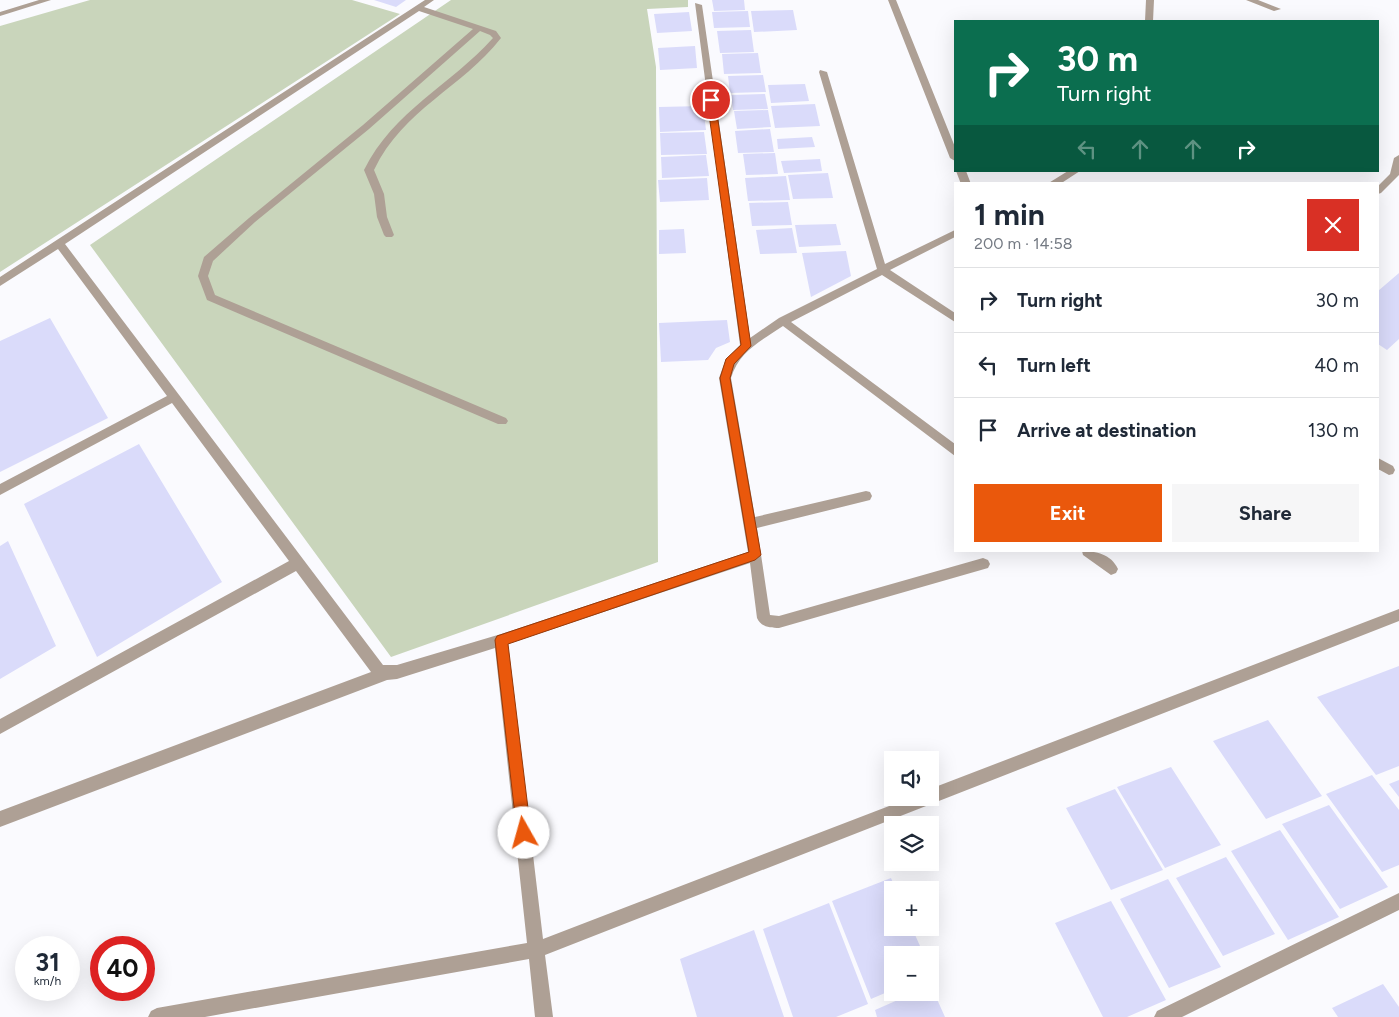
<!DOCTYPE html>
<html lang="en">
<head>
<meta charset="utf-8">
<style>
	:root { --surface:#fff; --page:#f6f6f7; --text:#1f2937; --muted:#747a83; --line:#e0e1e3; --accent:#ea580c }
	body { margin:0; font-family:Figtree,sans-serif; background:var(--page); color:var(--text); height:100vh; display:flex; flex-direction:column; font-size:19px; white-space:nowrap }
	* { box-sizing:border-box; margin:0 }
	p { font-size:16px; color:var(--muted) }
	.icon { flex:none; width:28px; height:28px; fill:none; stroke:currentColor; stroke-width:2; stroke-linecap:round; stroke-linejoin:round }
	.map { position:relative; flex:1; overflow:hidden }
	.details { position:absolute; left:954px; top:182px; width:425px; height:370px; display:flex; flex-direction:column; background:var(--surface); border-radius:0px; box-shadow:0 5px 20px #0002 }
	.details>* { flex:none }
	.hud { position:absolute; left:954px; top:20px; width:425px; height:152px; border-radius:0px; box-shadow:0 5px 20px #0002; background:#0b6e4f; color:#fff; overflow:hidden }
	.controls { position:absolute; left:884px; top:751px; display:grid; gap:10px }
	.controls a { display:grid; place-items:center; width:55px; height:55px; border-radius:0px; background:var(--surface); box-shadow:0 5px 20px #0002; font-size:25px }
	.speed { position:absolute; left:15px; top:936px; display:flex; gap:10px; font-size:25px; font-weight:700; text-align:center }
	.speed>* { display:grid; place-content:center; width:65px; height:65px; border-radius:50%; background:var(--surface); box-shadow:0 5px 20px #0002; line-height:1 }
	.speed small { font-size:12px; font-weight:400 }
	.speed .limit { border:8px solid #d22; background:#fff; color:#111 }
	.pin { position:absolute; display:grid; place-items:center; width:42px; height:42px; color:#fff; margin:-21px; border:2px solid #fff; border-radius:50%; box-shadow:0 1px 5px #0007 }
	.me { position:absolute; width:55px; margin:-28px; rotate:353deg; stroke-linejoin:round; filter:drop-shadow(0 0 4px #0008) }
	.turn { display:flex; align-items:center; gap:18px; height:105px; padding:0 20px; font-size:22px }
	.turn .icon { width:65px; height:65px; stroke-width:2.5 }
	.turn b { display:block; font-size:35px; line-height:42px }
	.lanes { display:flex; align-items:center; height:48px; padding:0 20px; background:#0003; justify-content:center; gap:25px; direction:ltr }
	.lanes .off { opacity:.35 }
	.round { display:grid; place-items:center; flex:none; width:52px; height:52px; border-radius:0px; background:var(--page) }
	.headline { display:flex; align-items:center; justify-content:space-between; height:85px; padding:0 20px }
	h1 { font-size:30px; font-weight:700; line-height:38px }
	.action { display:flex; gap:10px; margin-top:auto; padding:10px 20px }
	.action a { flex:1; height:58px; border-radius:0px; background:var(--accent); color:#fff; font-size:20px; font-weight:700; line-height:58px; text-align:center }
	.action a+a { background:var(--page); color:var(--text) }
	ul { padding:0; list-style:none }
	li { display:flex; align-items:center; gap:15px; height:65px; padding:0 20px; border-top:1px solid var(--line) }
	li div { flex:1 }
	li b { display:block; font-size:19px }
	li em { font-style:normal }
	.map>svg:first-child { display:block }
	.green { fill:#c9d5bb }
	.building { fill:#dadbfa }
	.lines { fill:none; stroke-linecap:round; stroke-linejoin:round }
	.minor { fill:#aea095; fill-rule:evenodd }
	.route { fill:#ea580c; stroke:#983908 }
</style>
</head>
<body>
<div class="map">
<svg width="1399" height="1017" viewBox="0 0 1399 1017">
	<rect width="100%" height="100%" fill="#fafafe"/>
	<path class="green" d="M90,0H352L400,14L0,272V26Z
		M451,0H688V7L647,9L656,67L658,562L391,657L90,245Z"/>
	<path class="building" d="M374,0H406L396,7Z
		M712,0H744L745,10L714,11Z
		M793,10L797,30L754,32L751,11Z
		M748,11L750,27L714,28L712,12Z
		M689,12L692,31L657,33L654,14Z
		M751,30L754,52L720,53L717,31Z
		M695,46L697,68L660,70L658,48Z
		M758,53L761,73L724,74L722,54Z
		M763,75L766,92L730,93L728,76Z
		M805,84L809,101L771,103L768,85Z
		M765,94L768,109L733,110L731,95Z
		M815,104L820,126L775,128L771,106Z
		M703,106L706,130L660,132L659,107Z
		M768,110L771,127L737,129L734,111Z
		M770,129L774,152L738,153L735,131Z
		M704,132L707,154L661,155L660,133Z
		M812,137L815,147L778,149L777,139Z
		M775,153L778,174L746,175L743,154Z
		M706,155L709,176L662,178L661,157Z
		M820,159L822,171L784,173L781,161Z
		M828,173L833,198L793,199L788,175Z
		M786,176L790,200L748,201L745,178Z
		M707,178L709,200L660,202L658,180Z
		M788,202L792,225L752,226L749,203Z
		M836,224L841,245L799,247L795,225Z
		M792,228L797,253L760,254L756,230Z
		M684,229L686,253L659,254V230Z
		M846,251L851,276L811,297L802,253Z
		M1399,273V339L1387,350L1378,344V291Z
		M50,318L108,418L0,472V341Z
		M727,320L730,342L716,348L708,360L661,362L659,323Z
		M139,444L222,582L97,657L24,504Z
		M8,541L56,646L0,679V546Z
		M1399,666V766L1376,775L1317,697Z
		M1268,720L1322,796L1266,819L1213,741Z
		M1171,767L1221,845L1165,868L1117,787Z
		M1372,775L1399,810V865L1382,872L1326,794Z
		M1399,780V797L1389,784Z
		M1115,789L1163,870L1111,890L1066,808Z
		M1329,805L1388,887L1340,909L1282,824Z
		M1280,830L1339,917L1288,940L1231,851Z
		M1226,857L1275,934L1223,956L1176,878Z
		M891,878L896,890H892V928H912L924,955H892V990L871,999L832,901Z
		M1168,879L1221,967L1169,988L1120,899Z
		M1111,901L1166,1000L1127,1017H1103L1055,923Z
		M829,903L868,1004L836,1017H793L763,929Z
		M754,930L784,1017H697L680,959Z
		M1383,984L1399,1007V1017H1338L1332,1008Z
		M931,986L945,1017H877L875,1010L916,992H930Z"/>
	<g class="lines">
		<path class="minor" d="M39,0H51L0,16V12Z
			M425,0H434L424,7L496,31L501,38C461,89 404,108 374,170L384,194L387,217L394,235L392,237H386L384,235L377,217L374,194L364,170C394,110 450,86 493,38L490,35L480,31L369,129L255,222L213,261L208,276L215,295L506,418L508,421L506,424H498L207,300L198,276L204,257L249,218L363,125L473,29L419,11L65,244L383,665H397L501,634L748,552L719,378L726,359L740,345L695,3L702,5L750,338L779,318L877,269L819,72L820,70L827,72L885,264L955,230V237L890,270L955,313V322L882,275L791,322L955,444V456L783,326C761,341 739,351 731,378L755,517L866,491L870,492L872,496L870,500L866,501L757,528L770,615L779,616L983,558L988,560L990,564L988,568L779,628C770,628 761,627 757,618L750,563L508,644L543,939L910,798H930V789L1399,609V621L545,955L553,1017H535L529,959L205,1017H148L151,1011L157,1008L527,943L495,648L397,679L387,680L0,827V811L371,672L296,571L0,734V719L289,561L172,403L0,495V484L167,396L58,249L0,286V277Z
			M888,0H896L955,147V161L950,158Z
			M1146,0H1154L1153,21H1145Z
			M1246,0H1258L1281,9L1274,11Z
			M1399,155V175L1381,193L1378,194V186L1390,174L1394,158Z
			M956,171H966L971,184H961Z
			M1068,171H1080L1060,184H1047Z
			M1378,458L1393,466L1395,470L1393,474L1389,475L1378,469Z
			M1082,551C1096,551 1111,554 1118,569L1116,573L1111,575L1083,555Z
			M1399,893V910L1182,1017H1154L1157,1011Z"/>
	</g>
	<path class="route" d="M711,98L715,100L751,346L734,364L730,378L761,555L755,560L508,644L531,833L529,838L524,840L519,838L517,833L495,640L497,636L749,552L720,378L726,359L741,345L707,100Z"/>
</svg>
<div class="controls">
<a><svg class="icon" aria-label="sound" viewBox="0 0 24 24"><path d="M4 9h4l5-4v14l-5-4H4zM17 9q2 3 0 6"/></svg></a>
<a><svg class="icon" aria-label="layers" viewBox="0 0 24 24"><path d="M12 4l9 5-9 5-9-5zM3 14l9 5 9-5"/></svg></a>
<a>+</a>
<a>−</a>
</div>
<div class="speed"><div>31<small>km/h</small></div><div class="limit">40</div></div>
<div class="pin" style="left:711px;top:100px;background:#d93025"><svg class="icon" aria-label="arrive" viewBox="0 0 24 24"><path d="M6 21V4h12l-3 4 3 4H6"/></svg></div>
<svg class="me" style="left:524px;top:833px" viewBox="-20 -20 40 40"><circle r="19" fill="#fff"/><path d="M0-13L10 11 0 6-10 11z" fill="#ea580c"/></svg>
<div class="hud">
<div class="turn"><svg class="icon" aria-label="right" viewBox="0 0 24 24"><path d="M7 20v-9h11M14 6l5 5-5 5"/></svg><div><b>30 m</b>Turn right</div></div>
<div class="lanes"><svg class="icon off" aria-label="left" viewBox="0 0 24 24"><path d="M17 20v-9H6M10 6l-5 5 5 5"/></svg><svg class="icon off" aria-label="ahead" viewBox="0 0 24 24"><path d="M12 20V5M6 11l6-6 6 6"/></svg><svg class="icon off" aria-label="ahead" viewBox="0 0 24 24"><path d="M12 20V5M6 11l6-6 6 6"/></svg><svg class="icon" aria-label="right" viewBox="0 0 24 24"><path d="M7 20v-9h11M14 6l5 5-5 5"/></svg></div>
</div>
<section class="details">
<div class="headline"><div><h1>1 min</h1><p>200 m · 14:58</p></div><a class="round" style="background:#d93025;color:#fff"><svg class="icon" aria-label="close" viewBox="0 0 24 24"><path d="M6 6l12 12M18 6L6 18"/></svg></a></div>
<ul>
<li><svg class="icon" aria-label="right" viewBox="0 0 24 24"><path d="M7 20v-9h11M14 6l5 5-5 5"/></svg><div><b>Turn right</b></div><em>30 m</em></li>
<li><svg class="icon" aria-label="left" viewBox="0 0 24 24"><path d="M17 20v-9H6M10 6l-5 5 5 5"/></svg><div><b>Turn left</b></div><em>40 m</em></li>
<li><svg class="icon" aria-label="arrive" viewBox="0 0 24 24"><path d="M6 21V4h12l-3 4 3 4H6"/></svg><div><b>Arrive at destination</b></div><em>130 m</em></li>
</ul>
<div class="action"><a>Exit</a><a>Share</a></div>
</section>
</div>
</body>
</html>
